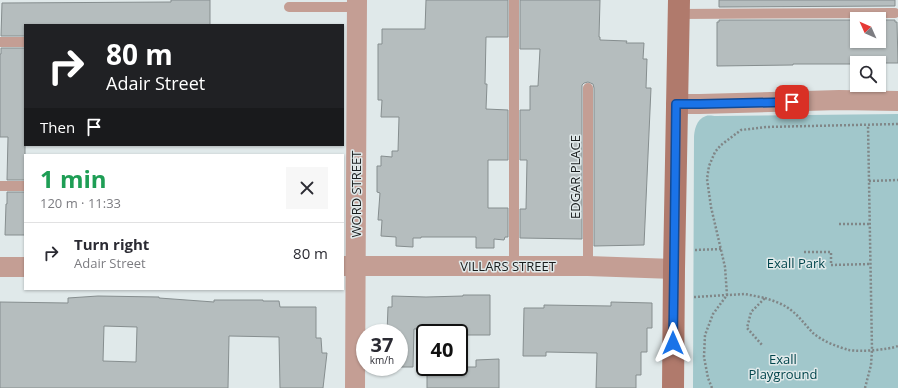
<!DOCTYPE html>
<html lang="en">
<head>
<meta charset="utf-8">
<style>
	:root { --surface:#fff; --page:#f7f7f7; --text:#2b2b33; --muted:#7c7c81; --line:#e1e1e2 }
	body { margin:0; font-family:"Open Sans",sans-serif; background:var(--page); color:var(--text); height:100vh; display:flex; flex-direction:column; font-size:15px; white-space:nowrap }
	* { box-sizing:border-box; margin:0 }
	p { font-size:13px; color:var(--muted) }
	.icon { flex:none; width:22px; height:22px; fill:none; stroke:currentColor; stroke-width:2; stroke-linecap:round; stroke-linejoin:round }
	.map { position:relative; flex:1; overflow:hidden }
	.side { position:absolute; left:24px; top:154px; width:320px; height:136px; display:flex; flex-direction:column; background:var(--surface); border-radius:0px; box-shadow:0 1px 3px #0004 }
	.side>* { flex:none }
	.banner { position:absolute; left:24px; top:24px; width:320px; height:122px; border-radius:0px; box-shadow:0 1px 3px #0004; background:#202124; color:#fff; overflow:hidden }
	.needle { width:26px; rotate:315deg }
	.fabs { position:absolute; left:850px; top:12px; display:grid; gap:8px }
	.fabs a { display:grid; place-items:center; width:36px; height:36px; border-radius:0px; background:var(--surface); box-shadow:0 1px 3px #0004; font-size:20px }
	.speed { position:absolute; left:356px; top:324px; display:flex; gap:8px; font-size:20px; font-weight:700; text-align:center }
	.speed>* { display:grid; place-content:center; width:52px; height:52px; border-radius:50%; background:var(--surface); box-shadow:0 1px 3px #0004; line-height:1 }
	.speed small { font-size:10px; font-weight:400 }
	.speed .limit { border:2px solid #111; border-radius:6px; background:#fff; color:#111 }
	.pin { position:absolute; display:grid; place-items:center; width:34px; height:34px; color:#fff; margin:-17px; border-radius:8px; box-shadow:0 2px 6px #0006 }
	.me { position:absolute; width:44px; margin:-22px; rotate:0deg; stroke-linejoin:round; filter:drop-shadow(0 0 3px #0008) }
	.turn { display:flex; align-items:center; gap:14px; height:84px; padding:0 16px; font-size:18px }
	.turn .icon { width:52px; height:52px; stroke-width:2.5 }
	.turn b { display:block; font-size:28px; line-height:34px }
	.then { display:flex; align-items:center; height:38px; padding:0 16px; background:#0003; gap:8px; font-size:15px }
	.round { display:grid; place-items:center; flex:none; width:42px; height:42px; border-radius:0px; background:var(--page) }
	.overview { display:flex; align-items:center; justify-content:space-between; height:68px; padding:0 16px }
	h1 { font-size:24px; font-weight:700; line-height:30px; color:#1e9e55 }
	ul { padding:0; list-style:none }
	li { display:flex; align-items:center; gap:12px; height:60px; padding:0 16px; border-top:1px solid var(--line) }
	li div { flex:1 }
	li b { display:block; font-size:15px }
	li em { font-style:normal }
	.map>svg:first-child { display:block }
	.green { fill:#a1c7cb }
	.building { fill:#b5bdbe; stroke:#868e8f; fill-rule:evenodd }
	.lines { fill:none; stroke-linecap:round; stroke-linejoin:round }
	.path { stroke:#808687; stroke-width:2.5; stroke-dasharray:2 2; stroke-linecap:butt }
	.lane { stroke:#c49e94; stroke-width:10 }
	.street { stroke:#c49e94; stroke-width:20 }
	.secondary { stroke:#b07a6c; stroke-width:22 }
	.route-casing { stroke:#114b97; stroke-width:10 }
	.route { stroke:#1a73e8; stroke-width:7 }
	.labels { text-anchor:middle; dominant-baseline:central; stroke-width:3; stroke-linejoin:round; paint-order:stroke }
	.street-label { font-size:13px; fill:#181c1c; stroke:#e0e9ea }
	.park-label { font-size:13px; fill:#01444b; stroke:#e0e9ea }
</style>
</head>
<body>
<div class="map">
<svg width="898" height="388" viewBox="0 0 898 388">
	<rect width="100%" height="100%" fill="#e0e9ea"/>
	<path class="green" d="M898,114V388H693L694,139C694,131 696,119 706,116C709,115 713,116 716,116Z"/>
	<path class="building" d="M171,0H210V25H25V36H1L2,3L171,2Z
		M426,0H508V37H486L485,84H487L486,109L508,110V160H488V208H508V237H505L504,240L494,239V248H476V237H421V238H413V247L396,246V237L381,236L382,220H378L380,193L377,192V166H381V156L392,157V151H398L399,117H381L382,100H378V44H382V29H425Z
		M520,0H600L599,37H600V40L627,41L626,43H644L643,59H647L646,88H651L644,245L594,246V88L593,84L588,82L584,83L582,85V239L520,238V209H526L527,160H520V110H530V86H538L540,49H520Z
		M719,0H895V6L719,7Z
		M719,20H857V41H879V20H895V22H897L898,63H857V64H793V65L717,66V22H719Z
		M1,48H25V180H7L8,137H0V54H1Z
		M7,192H25V235H5L6,204H7Z
		M463,295H490V335H459V333H456V327L414,329L413,367H399V333H387L388,307H392V296L426,297L463,296Z
		M98,296L159,297V298L214,302V300H263V301H279L280,307H316V338H321L322,353H327L323,388H280L279,337L229,336L228,388H0V302L68,303V298ZM104,326L137,327L136,362L103,361Z
		M611,302L652,303V328H647V352H641V375H636V388H596L597,353L546,352V356H523L524,308H544V305L611,306Z
		M499,359V388H427V370H443V367H476V360Z"/>
	<g class="lines">
		<path class="path" d="M869,181L898,180
			M839,224H870
			M695,250L721,249
			M804,252H831V265L870,264
			M694,297L745,294L765,298L751,312L747,328L762,345
			M765,298C774,301 784,304 792,311C800,317 806,326 813,333C822,341 838,347 849,350C861,352 887,350 898,346
			M712,388L708,378L704,357L705,335L713,314L727,295L725,267L711,207L707,179L709,166L715,152L721,145L741,130L766,127L898,124
			M865,388L871,365L872,350L868,125"/>
		<path class="lane" d="M514,0V266
			M289,7H357
			M678,14L895,13
			M0,42H25
			M0,186H25
			M588,266V88"/>
		<path class="street" d="M676,104H700L839,100L898,101
			M343,266H588L674,269
			M0,267H25
			M355,388L357,0"/>
		<path class="secondary" d="M673,388L674,269L679,0"/>
	</g>
	<g class="lines">
		<defs>
			<path id="route" d="M673,343L674,269L676,104H700L792,102"/>
		</defs>
		<use href="#route" class="route-casing"/>
		<use href="#route" class="route"/>
	</g>
	<g class="labels">
		<g class="street-label">
			<text transform="translate(575 177) rotate(-90)">EDGAR PLACE</text>
			<text transform="translate(356 194) rotate(-90)">WORD STREET</text>
			<text x="508" y="266">VILLARS STREET</text>
		</g>
		<g class="park-label">
			<text x="796" y="263">Exall Park</text>
			<text x="783" y="359">Exall<tspan x="783" dy="15">Playground</tspan></text>
		</g>
	</g>
</svg>
<div class="fabs">
<a><svg class="needle" viewBox="-14 -14 28 28"><path d="M0-13l5 13h-10z" fill="#e53935"/><path d="M0 13l5-13h-10z" fill="#7c7c81"/></svg></a>
<a><svg class="icon" aria-label="search" viewBox="0 0 24 24"><circle cx="10" cy="10" r="6"/><path d="M15 15l6 6"/></svg></a>
</div>
<div class="speed"><div>37<small>km/h</small></div><div class="limit">40</div></div>
<div class="pin" style="left:792px;top:102px;background:#d93025"><svg class="icon" aria-label="arrive" viewBox="0 0 24 24"><path d="M6 21V4h12l-3 4 3 4H6"/></svg></div>
<svg class="me" style="left:673px;top:343px" viewBox="-20 -20 40 40"><path d="M0-17L14 15 0 8-14 15z" fill="#1a73e8" stroke="#fff" stroke-width="4"/></svg>
<div class="banner">
<div class="turn"><svg class="icon" aria-label="right" viewBox="0 0 24 24"><path d="M7 20v-9h11M14 6l5 5-5 5"/></svg><div><b>80 m</b>Adair Street</div></div>
<div class="then">Then<svg class="icon" aria-label="arrive" viewBox="0 0 24 24"><path d="M6 21V4h12l-3 4 3 4H6"/></svg></div>
</div>
<section class="side">
<div class="overview"><div><h1>1 min</h1><p>120 m · 11:33</p></div><a class="round"><svg class="icon" aria-label="close" viewBox="0 0 24 24"><path d="M6 6l12 12M18 6L6 18"/></svg></a></div>
<ul>
<li><svg class="icon" aria-label="right" viewBox="0 0 24 24"><path d="M7 20v-9h11M14 6l5 5-5 5"/></svg><div><b>Turn right</b><p>Adair Street</p></div><em>80 m</em></li>
</ul>
</section>
</div>
</body>
</html>
